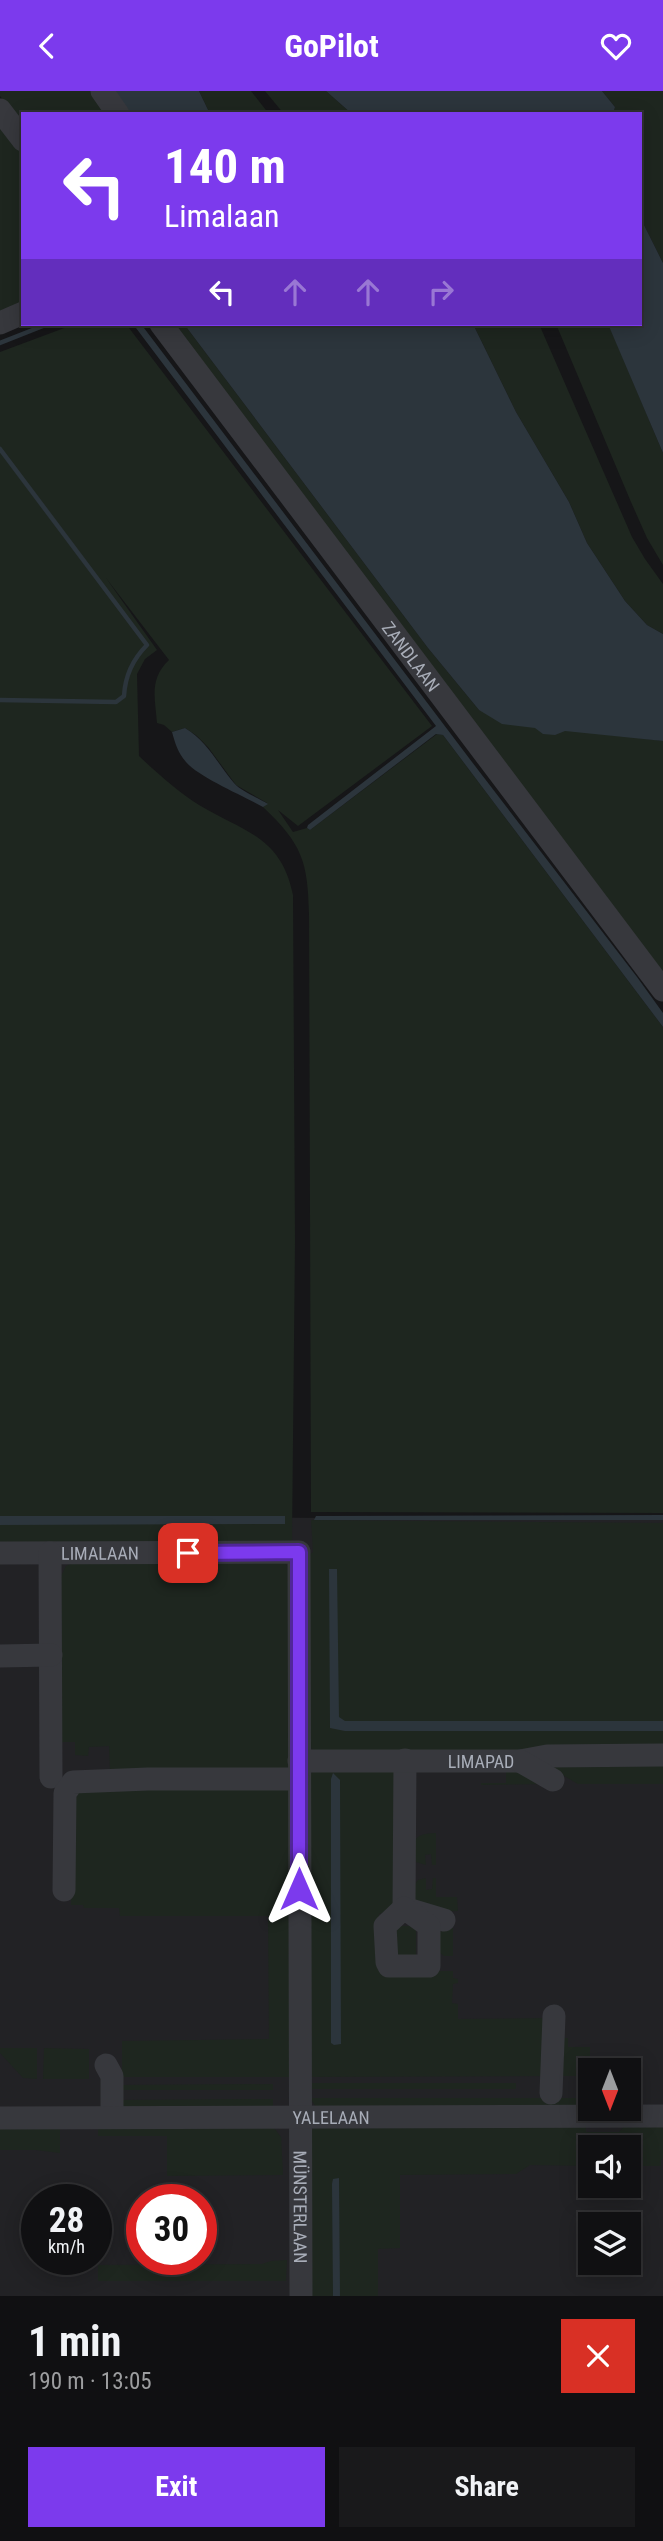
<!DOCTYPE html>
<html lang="en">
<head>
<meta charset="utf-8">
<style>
	:root { --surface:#101012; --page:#19191b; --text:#f1f3f6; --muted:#9c9d9f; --line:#303032; --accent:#7c3aed }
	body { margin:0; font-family:"Roboto Condensed",sans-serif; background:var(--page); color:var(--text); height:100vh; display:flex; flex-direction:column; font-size:26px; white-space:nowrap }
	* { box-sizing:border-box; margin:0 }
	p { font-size:23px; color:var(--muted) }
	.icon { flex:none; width:38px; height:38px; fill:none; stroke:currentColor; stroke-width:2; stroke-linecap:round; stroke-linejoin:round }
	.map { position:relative; height:2205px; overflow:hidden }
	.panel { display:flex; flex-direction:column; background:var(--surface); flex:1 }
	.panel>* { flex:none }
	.hud { position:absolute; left:21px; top:21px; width:621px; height:214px; border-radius:0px; box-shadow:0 4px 18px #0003,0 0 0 2px var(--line); background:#7c3aed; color:#fff; overflow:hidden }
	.needle { width:46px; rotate:180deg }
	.buttons { position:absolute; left:578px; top:1967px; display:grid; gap:14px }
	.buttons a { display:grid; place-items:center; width:63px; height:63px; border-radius:0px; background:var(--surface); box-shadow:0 4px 18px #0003,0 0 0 2px var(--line); font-size:35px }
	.speed { position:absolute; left:21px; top:2093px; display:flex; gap:14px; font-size:35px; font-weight:700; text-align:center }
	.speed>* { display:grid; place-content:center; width:91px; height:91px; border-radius:50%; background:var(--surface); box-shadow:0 4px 18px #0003,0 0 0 2px var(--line); line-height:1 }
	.speed small { font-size:18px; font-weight:400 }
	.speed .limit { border:10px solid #d22; background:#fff; color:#111 }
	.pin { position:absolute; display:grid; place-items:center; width:60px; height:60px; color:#fff; margin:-30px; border-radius:14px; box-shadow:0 4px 10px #0006 }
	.me { position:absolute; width:77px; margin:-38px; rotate:0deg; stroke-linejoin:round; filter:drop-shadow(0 0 5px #0008) }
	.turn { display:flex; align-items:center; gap:24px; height:147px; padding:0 28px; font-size:32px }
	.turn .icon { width:91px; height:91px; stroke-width:2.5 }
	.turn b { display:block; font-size:49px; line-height:60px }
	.lanes { display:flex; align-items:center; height:66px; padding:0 28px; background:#0003; justify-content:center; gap:35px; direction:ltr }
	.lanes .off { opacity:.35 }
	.round { display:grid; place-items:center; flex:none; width:74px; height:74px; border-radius:0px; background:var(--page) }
	.summary { display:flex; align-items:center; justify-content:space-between; height:119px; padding:0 28px }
	h1 { font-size:42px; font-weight:700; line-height:52px }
	.cta { display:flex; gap:14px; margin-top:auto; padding:14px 28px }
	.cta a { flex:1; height:80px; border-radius:0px; background:var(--accent); color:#fff; font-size:28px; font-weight:700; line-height:80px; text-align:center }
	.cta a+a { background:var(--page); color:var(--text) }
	header { display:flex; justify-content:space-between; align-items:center; height:91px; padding:0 28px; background:var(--accent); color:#fff; font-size:32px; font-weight:700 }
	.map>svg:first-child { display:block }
	.built { fill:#222225; fill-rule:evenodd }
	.green { fill:#1e261f }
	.water { fill:#2c353c }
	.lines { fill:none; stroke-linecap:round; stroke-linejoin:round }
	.stream { stroke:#2c353c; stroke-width:4.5 }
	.minor { stroke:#37383d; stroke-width:23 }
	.route-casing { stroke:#51269a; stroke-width:18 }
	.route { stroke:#7c3aed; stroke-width:12 }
	.labels { text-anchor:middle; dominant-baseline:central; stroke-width:7; stroke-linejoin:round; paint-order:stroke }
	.street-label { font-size:18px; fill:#a8adb8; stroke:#111113 }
</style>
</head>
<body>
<header><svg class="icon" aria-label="back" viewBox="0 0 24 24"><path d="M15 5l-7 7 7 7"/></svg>GoPilot<svg class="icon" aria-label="heart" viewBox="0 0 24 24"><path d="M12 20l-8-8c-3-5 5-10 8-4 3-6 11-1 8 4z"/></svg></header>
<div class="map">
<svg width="663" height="2205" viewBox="0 0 663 2205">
	<rect width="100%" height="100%" fill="#161618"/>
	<path class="built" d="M0,1425L663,1429V2205H0ZM590,1979H628V2018H590ZM590,2056H628V2095H590ZM37,2109H96V2168H37ZM142,2109H201V2168H142ZM590,2133H628V2172H590Z"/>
	<path class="green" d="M0,0H94L109,23H23V35L0,5Z
		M199,0H251L269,23H210Z
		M265,0H326L352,23H284Z
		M602,0H663V172L641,128L640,23H613L615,16Z
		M0,30L23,60V212L0,221Z
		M75,233H126L432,635L298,735L278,719L293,741L307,737L310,739L437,643L443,644L663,936V1422L311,1421L309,824C308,770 302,753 263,716L267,712L236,694L208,656L197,645L185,637L172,641L164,634L157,632C155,607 149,588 169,569L106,487L157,559L145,568L137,583L139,665C157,682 177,700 199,714C244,741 281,745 293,804L295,1150L292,1451L0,1457V261Z
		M174,233H184L428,557L479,619L608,643L663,650V881Z
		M473,233H539L632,446L645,468L663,493V543L647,534L625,510L587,452L569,411L516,321Z
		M556,233H608L612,241L663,362V474L647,447L631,411Z
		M311,1429L663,1432V1693H578L523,1661H319L312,1658L307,1651V1466L313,1461Z
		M75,1471H283L292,1479V1675L285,1681H110L109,1655L89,1656L88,1665L75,1664V1651H62L61,1485L66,1475Z
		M506,1677L550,1693L481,1694V1692H506Z
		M313,1680L394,1681L397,1813L390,1820L379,1823V1876L385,1880H453V1887L458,1888V1892L453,1893L452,1912L458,1913V1928L547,1927L548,1985L308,1986L309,1686Z
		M280,1694L292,1700L293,1986H122V1950L269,1948L268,1825H120L119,1817H84L83,1814H71V1712L77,1696Z
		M436,1742V1774H432L431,1763L425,1764L426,1774L416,1771L413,1752C419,1742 425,1743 436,1742Z
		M426,1787V1799L432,1798L433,1787H436V1806H457L458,1820L426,1821L414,1813L415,1793L418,1789Z
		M393,1835H416V1870H392Z
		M453,1836V1865H444L440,1862V1841Z
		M557,1947H568V1956H590V1971L637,1972L627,1979H590V1985H557Z
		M0,1957H37V1988L23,1987L0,1962Z
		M44,1957L89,1958V1988H43Z
		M307,1992H516V1998H308Z
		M273,1993V1999H122V1994Z
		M310,2007H590V2016H316Z
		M273,2008V2016H124L121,2009Z
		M627,2032H663V2068L661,2069V2075H628V2056H590V2075L530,2074L516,2083L400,2084V2157L378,2158V2205H308V2045L314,2036L586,2033V2041H619Z
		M98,2033L272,2034L281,2046L283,2084L167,2085V2045H98Z
		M0,2035L60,2038V2062L36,2059H0Z
		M287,2169L286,2190H98V2174L262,2173L271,2170Z"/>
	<path class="water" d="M114,0H199L210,23H130Z
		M326,0H602L615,16L613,23H352Z
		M641,128L663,172V362L608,233H640Z
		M133,233H141L472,671L637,886L663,922V936L443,644L436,643L310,739L307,737L308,734L436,635Z
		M184,233H473L516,321L569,411L587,452L625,510L647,534L663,543V650L565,640L555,644L543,643L535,637L502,633L479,619L428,557Z
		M185,637C208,651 217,672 234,692C242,701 257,706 268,713L263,716C242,704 200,687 186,671C178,662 175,652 172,641Z
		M663,1424V1429H314L316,1425Z
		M0,1425H285V1433L0,1434Z
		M329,1478H337L339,1626L345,1630H663V1640H345L330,1637Z
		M333,1682L340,1689L341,1953L334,1954L331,1952V1688Z
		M339,2087L340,2205H333L332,2093L333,2088Z"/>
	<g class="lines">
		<path class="stream" d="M0,252L48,233
			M0,358L147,554C133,568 125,586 124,605L116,611L0,609"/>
		<g class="minor">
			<path d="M102,0L118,23"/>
			<path d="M0,19L23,49"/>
			<path d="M0,232L23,222"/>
			<path id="s1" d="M161,233L663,899"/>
			<path id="s2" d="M0,1462L299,1461L301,2205"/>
			<path d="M50,1462L51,1686"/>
			<path d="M0,1565L51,1564"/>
			<path d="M405,1669L404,1817L444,1829"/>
			<path id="s3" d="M299,1670H520L547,1665L663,1664"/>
			<path d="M520,1670L553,1689"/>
			<path d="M64,1799L65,1702L73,1691L148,1688H298"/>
			<path d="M404,1817L429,1835V1875H389L387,1871L385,1835Z"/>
			<path d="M106,1974L112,1985V2026"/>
			<path d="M551,2002L554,1925"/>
			<path id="s4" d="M0,2027L663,2025"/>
		</g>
	</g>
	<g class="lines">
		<defs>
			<path id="route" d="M188,1462L299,1461V1798"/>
		</defs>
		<use href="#route" class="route-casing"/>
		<use href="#route" class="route"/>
	</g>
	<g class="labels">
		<g class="street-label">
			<text stroke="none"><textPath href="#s1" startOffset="416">ZANDLAAN</textPath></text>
			<text stroke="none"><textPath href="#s2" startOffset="100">LIMALAAN</textPath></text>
			<text stroke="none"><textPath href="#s3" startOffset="182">LIMAPAD</textPath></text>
			<text stroke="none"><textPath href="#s4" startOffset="331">YALELAAN</textPath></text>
			<text stroke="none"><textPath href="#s2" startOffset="954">MÜNSTERLAAN</textPath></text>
		</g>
	</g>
</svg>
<div class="buttons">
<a><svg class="needle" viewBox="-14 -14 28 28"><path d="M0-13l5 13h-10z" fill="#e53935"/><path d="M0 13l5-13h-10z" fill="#9c9d9f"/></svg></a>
<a><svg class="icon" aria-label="sound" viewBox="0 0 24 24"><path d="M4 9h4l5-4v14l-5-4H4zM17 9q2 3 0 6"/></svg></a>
<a><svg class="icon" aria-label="layers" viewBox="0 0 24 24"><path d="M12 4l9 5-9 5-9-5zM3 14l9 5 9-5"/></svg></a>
</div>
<div class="speed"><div>28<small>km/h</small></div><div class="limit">30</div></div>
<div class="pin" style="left:188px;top:1462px;background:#d93025"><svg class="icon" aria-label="arrive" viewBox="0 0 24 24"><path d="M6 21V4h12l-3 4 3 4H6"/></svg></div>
<svg class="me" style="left:299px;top:1798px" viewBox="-20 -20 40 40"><path d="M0-17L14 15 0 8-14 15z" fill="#7c3aed" stroke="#fff" stroke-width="4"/></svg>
<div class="hud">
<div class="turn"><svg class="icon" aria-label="left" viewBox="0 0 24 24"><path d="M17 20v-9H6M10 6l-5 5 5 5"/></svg><div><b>140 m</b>Limalaan</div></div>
<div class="lanes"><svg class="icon" aria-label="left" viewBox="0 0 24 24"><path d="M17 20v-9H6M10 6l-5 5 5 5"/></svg><svg class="icon off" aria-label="ahead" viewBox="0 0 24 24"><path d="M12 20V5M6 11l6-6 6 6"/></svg><svg class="icon off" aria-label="ahead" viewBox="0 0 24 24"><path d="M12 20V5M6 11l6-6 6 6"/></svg><svg class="icon off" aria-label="right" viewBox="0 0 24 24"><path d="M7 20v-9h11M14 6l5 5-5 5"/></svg></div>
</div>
</div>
<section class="panel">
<div class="summary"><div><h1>1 min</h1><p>190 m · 13:05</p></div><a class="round" style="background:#d93025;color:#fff"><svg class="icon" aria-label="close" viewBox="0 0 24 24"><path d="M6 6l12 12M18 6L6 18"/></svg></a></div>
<div class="cta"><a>Exit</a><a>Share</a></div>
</section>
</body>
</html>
